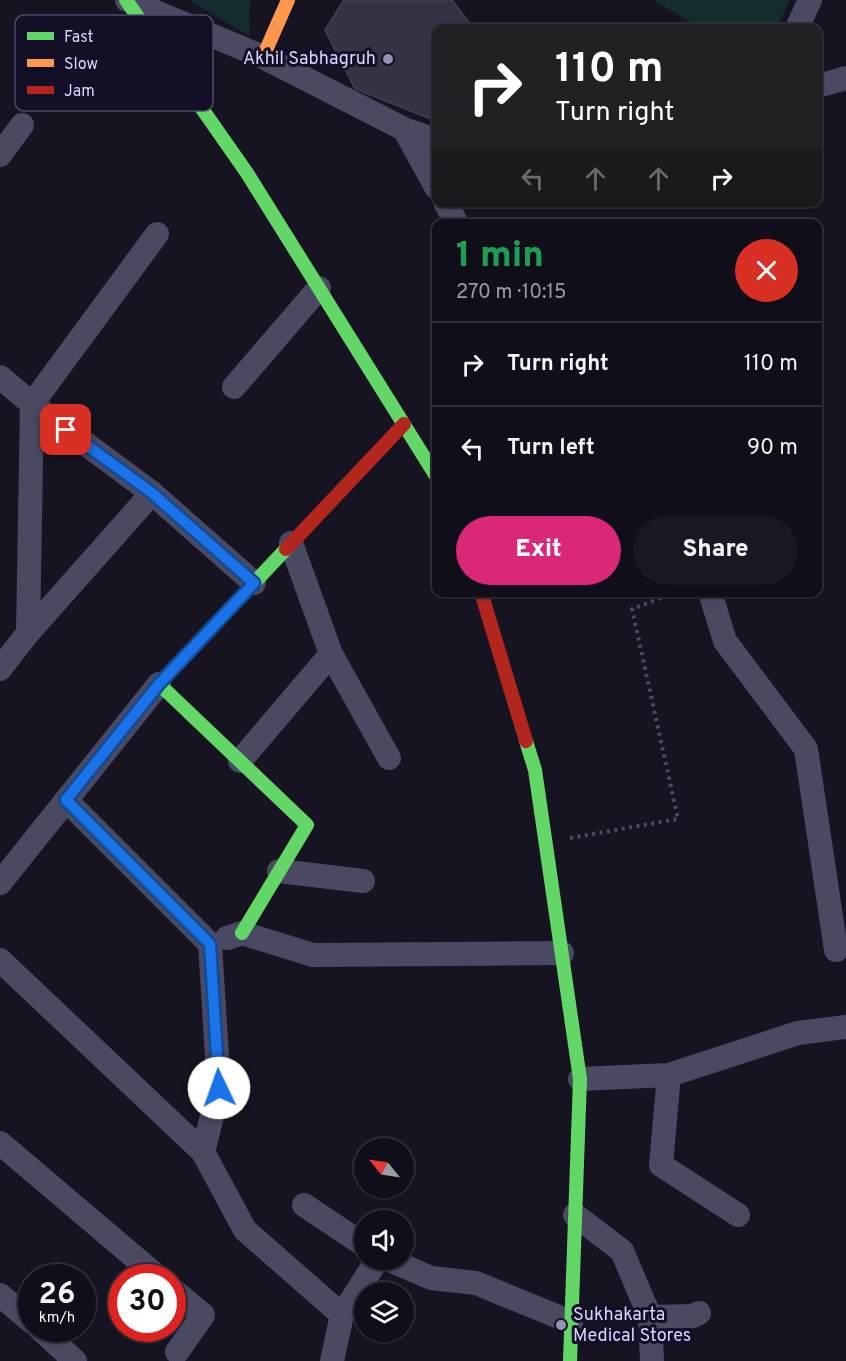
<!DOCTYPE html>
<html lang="en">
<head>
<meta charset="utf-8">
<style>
	:root { --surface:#100f19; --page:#191822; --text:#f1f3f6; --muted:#9c9ca2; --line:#302f38; --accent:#db2777 }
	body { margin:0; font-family:Overpass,sans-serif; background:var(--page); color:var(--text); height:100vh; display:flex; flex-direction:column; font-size:22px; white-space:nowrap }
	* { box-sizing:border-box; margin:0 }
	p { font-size:20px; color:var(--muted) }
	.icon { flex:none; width:33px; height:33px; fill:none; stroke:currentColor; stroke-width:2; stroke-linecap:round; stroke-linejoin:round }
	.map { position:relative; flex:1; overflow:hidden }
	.details { position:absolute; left:432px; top:219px; width:390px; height:378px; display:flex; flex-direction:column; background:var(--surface); border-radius:12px; box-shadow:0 2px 4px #0004,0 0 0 2px var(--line) }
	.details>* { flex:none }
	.top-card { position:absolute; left:432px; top:24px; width:390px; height:183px; border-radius:12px; box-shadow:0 2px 4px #0004,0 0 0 2px var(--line); background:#202124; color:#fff; overflow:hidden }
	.needle { width:39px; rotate:300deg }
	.controls { position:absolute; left:354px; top:1138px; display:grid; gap:12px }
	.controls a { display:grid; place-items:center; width:60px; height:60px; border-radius:50%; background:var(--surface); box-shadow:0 2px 4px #0004,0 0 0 2px var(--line); font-size:30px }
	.speed { position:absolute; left:18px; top:1264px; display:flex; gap:12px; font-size:30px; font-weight:700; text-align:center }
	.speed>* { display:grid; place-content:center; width:78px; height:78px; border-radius:50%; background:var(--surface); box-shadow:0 2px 4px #0004,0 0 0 2px var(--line); line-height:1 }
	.speed small { font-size:15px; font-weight:400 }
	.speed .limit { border:9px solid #d22; background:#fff; color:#111 }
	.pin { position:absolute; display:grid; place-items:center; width:51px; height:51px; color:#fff; margin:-26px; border-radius:12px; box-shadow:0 3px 9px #0006 }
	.me { position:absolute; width:66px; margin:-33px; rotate:357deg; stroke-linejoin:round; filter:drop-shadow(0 0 4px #0008) }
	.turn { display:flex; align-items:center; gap:21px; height:126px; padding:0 24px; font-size:27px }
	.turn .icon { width:78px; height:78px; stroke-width:2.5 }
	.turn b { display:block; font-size:42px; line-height:51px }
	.lanes { display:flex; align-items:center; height:57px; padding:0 24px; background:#0003; justify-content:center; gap:30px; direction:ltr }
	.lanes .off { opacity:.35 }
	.round { display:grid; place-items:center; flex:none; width:63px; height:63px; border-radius:32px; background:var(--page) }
	.headline { display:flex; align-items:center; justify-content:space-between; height:102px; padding:0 24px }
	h1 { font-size:36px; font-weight:800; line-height:45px; color:#1e9e55 }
	.action { display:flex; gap:12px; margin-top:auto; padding:12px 24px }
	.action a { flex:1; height:69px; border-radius:36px; background:var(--accent); color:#fff; font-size:24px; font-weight:800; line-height:69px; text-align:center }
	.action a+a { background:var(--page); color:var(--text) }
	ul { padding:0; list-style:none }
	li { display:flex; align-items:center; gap:18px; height:84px; padding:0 24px; border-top:2px solid var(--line) }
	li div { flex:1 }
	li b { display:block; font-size:22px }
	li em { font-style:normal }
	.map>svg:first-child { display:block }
	.green { fill:#132c2d }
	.building { fill:#343243; stroke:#433f54; stroke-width:1.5 }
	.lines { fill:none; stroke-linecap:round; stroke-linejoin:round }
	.path { stroke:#44505f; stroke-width:4; stroke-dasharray:3 4.5; stroke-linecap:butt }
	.street { stroke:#4a4962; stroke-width:24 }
	.fast { stroke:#63d668; stroke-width:14 }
	.slow { stroke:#ff974d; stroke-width:14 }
	.jam { stroke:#b3261e; stroke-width:14 }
	.route-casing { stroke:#114b97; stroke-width:15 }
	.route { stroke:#1a73e8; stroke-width:10 }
	.poi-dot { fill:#9591b1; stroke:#130f26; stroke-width:2 }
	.labels { text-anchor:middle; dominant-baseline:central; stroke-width:6; stroke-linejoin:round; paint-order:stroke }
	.poi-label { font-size:18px; fill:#d9d4ff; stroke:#130f26; text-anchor:end }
	.key { fill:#130f26; stroke:#4e4a67; stroke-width:1.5 }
	.key-label { font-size:16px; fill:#d9d4ff }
</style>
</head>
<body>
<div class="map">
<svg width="846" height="1361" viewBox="0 0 846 1361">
	<rect width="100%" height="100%" fill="#161421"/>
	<path class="green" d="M189,0H250L249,36Z
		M653,0H790L776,28H700Z"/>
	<path class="building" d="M344,0H452L473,28H436V121L355,89L325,30Z"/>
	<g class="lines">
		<path class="path" d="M570,838L678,819L632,609L677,592"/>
		<path class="street" d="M127,0L263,57L404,129L436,140
			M797,28L810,0
			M818,86L846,78
			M404,129L436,187
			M0,155L22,125
			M445,202L457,224
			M0,377L32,404L152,493L254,583
			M234,387L319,288
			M710,592L725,641L806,749L836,950
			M28,633L32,404L157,234
			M331,654L389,758
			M0,669L28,633L152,493
			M240,761L331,654L291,543
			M66,800L210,944L219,1088L203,1152
			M279,871L363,881
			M0,883L159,684
			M227,938L242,933L313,955L562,953
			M0,960L203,1152L245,1230L342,1315L332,1361
			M669,1075L798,1033L846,1027
			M580,1079L669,1075L661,1165L738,1215
			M0,1143L159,1278
			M304,1205L364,1245
			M575,1215L622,1251L650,1317L652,1361
			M390,1260L431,1278L476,1283L571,1322
			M172,1289L203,1315L177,1352
			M0,1295L32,1322
			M342,1315L377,1260
			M650,1317L693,1316L699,1313
			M40,1329L75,1361"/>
		<path class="fast" d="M126,0L247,173L436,476
			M526,741L535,770L580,1079L570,1361
			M242,933L307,825L159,684L286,549"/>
		<path class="slow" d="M263,57L288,0"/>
		<path class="jam" d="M286,549L404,424
			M481,592L526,741"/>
	</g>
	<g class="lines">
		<defs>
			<path id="route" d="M66,430L152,493L254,583L159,684L66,800L210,944L219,1088"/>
		</defs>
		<use href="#route" class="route-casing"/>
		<use href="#route" class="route"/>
	</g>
	<g class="poi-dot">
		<circle cx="388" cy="59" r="6"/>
		<circle cx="561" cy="1325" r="6"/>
	</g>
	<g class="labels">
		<g class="poi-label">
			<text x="376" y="59">Akhil Sabhagruh</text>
			<text x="573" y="1315" text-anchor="start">Sukhakarta<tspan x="573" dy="21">Medical Stores</tspan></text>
		</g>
	</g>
	<rect x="15" y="15" width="198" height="96" rx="9" class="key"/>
	<rect x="27" y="32" width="27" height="8" fill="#63d668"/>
	<rect x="27" y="59" width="27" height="8" fill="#ff974d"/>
	<rect x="27" y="86" width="27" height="8" fill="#b3261e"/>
	<g class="key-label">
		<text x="64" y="42">Fast</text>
		<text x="64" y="69">Slow</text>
		<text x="64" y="96">Jam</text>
	</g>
</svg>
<div class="controls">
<a><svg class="needle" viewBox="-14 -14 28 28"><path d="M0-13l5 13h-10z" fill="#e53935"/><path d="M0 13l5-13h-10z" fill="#9c9ca2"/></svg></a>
<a><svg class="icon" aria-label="sound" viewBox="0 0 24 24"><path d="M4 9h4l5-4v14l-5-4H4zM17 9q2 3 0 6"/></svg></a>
<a><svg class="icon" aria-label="layers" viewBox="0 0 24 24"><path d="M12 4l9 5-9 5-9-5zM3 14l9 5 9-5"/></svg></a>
</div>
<div class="speed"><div>26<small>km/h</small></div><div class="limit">30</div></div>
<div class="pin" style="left:66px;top:430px;background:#d93025"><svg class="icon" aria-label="arrive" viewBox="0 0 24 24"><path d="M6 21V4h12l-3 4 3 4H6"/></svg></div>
<svg class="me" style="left:219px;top:1088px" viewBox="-20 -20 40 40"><circle r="19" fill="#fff"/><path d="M0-13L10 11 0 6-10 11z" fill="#1a73e8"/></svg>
<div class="top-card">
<div class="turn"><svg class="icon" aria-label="right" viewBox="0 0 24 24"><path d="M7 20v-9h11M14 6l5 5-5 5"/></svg><div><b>110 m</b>Turn right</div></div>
<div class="lanes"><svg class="icon off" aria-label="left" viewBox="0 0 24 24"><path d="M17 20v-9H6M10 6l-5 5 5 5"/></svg><svg class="icon off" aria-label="ahead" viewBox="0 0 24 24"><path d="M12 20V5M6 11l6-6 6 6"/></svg><svg class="icon off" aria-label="ahead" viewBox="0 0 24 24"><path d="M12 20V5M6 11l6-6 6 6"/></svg><svg class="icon" aria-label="right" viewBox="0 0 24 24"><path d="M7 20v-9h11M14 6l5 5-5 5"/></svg></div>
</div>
<section class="details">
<div class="headline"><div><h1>1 min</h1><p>270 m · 10:15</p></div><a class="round" style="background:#d93025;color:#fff"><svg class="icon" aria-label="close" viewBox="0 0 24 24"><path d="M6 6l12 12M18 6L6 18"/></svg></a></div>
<ul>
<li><svg class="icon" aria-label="right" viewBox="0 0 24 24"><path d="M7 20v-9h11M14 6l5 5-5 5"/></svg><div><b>Turn right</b></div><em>110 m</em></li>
<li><svg class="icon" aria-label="left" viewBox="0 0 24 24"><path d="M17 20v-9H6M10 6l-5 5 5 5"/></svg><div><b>Turn left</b></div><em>90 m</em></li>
</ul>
<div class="action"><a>Exit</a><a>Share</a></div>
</section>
</div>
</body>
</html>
